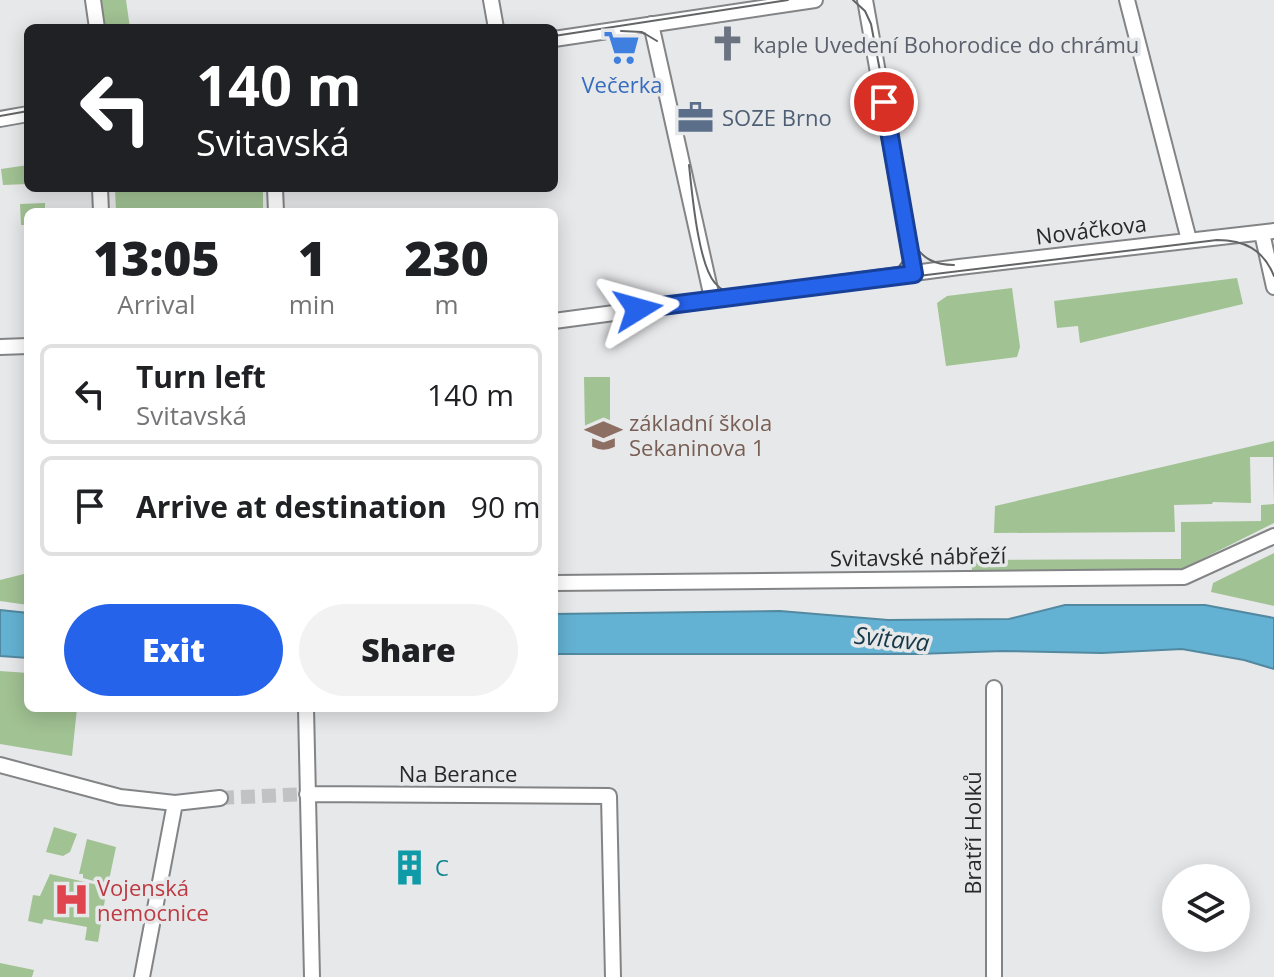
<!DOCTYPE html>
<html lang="en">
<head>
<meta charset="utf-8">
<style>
	:root { --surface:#fff; --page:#f2f2f2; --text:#202124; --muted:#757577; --line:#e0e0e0; --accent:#2563eb }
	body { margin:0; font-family:"Open Sans",sans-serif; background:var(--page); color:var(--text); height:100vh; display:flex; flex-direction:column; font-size:30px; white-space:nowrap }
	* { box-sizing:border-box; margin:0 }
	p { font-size:26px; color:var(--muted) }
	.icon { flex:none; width:44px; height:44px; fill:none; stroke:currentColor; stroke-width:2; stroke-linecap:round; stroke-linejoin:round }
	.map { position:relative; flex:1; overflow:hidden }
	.sheet { position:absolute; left:24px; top:208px; width:534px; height:504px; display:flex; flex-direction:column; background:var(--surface); border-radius:12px; box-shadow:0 4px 20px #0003 }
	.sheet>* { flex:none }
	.hud { position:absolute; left:24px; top:24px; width:534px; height:168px; border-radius:12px; box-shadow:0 4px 20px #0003; background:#202124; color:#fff; overflow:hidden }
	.controls { position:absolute; left:1162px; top:864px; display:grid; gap:16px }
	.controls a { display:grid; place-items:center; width:88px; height:88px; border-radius:50%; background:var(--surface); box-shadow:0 4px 20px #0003; font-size:40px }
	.pin { position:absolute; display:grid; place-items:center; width:68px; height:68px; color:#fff; margin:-34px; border:4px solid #fff; border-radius:50%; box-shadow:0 2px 8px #0007 }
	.me { position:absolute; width:88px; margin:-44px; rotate:82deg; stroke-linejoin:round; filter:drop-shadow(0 0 6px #0008) }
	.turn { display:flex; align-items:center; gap:28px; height:168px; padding:0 40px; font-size:36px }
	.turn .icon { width:104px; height:104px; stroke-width:2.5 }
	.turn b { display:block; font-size:56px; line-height:68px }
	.eta { display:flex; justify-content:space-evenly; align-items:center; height:136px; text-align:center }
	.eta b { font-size:48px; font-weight:800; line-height:56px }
	.action { display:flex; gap:16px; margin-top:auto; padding:16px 40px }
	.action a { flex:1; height:92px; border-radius:48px; background:var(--accent); color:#fff; font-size:32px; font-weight:800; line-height:92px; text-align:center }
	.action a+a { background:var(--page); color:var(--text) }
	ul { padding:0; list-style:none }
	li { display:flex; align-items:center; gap:24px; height:100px; margin:0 16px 12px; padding:0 24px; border:4px solid var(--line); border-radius:12px }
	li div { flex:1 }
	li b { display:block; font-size:30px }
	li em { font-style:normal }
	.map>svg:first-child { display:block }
	.green { fill:#a1c293 }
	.water { fill:#64b2d3; stroke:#5289a0; stroke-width:2 }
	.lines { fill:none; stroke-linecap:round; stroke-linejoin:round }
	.street-tunnel { stroke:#c1c2c3; stroke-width:14; stroke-dasharray:14 7; stroke-linecap:butt }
	.street-casing { stroke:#838486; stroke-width:18 }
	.street { stroke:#fff; stroke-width:14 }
	.tram { stroke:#636465; stroke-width:2 }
	.route-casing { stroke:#184099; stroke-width:20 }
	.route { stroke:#2563eb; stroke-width:14 }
	.labels { text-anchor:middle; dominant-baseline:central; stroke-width:7; stroke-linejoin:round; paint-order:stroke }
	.worship-label { font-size:22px; fill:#5b616d; stroke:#e7e8ea; text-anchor:start }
	.shop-label { font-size:22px; fill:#366cbe; stroke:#e7e8ea }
	.service-label { font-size:22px; fill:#4e5e75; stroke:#e7e8ea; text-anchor:start }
	.street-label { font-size:22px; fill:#282929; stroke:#e7e8ea }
	.education-label { font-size:22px; fill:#785e54; stroke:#e7e8ea; text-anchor:start }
	.culture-label { font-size:22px; fill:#0d838f; stroke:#e7e8ea; text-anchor:start }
	.health-label { font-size:22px; fill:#be3a42; stroke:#e7e8ea; text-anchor:start }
	.water-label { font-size:24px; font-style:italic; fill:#163948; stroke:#e7e8ea }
</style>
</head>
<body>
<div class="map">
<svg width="1274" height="977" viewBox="0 0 1274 977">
	<rect width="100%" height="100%" fill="#e7e8ea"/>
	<path class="green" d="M101,0H126L130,28H104Z
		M28,165V184L3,185L1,169Z
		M115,188H263V212H116Z
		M45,203V212H28V225H21L20,204Z
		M1237,278L1243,304L1080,343L1078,326L1057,328L1054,301Z
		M1012,288L1020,347L1017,357L946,366L937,303L947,296Z
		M584,377H610V429H585Z
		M1274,441V523L1182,569L972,571L971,549H990L991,560L1181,559V522L1261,521V505L1274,504L1273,457H1250L1251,503L1213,502L1212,504L1174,505L1175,532L994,533L995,506Z
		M1274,553V606L1211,592L1213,583Z
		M28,573V605L0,601V580Z
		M0,671L28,673V708H77L72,756L0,744Z
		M54,827L77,834L70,852L63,856L46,852Z
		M87,839L116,847L108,885L83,878V874H79Z
		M50,874L107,887L98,942L85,940L87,927L44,919L42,924L28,921L33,895L40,896Z
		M0,963L34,970L32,977H0Z"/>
	<path class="water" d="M1065,605H1205L1274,618V669L1244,660L1182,649L1102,653L1003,651L917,654H554V614L780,611L888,620L1009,619Z
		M0,610L28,613V658L0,656Z"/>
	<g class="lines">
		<path class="street-tunnel" d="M220,798L307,794"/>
		<defs>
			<path id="street" d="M93,0L97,28
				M491,0L496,28
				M865,0L914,274
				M1127,0L1189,240
				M651,24L712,298
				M554,39L815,0
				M0,119L28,114
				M100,188L101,212
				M275,188L276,212
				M1262,233L1274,287
				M554,321L959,267L1274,231
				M0,347L28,346
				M554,583L1184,577L1274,536
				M994,688V977
				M306,708L312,977
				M0,765L120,797L175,803L220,798
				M307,794L609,796L613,977
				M142,977L175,803"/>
		</defs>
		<use href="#street" class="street-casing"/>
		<use href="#street" class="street"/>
		<path class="tram" d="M853,0L865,11L871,24L913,243C923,259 935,265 954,265
			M621,31L642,32L657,41
			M554,36L788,0
			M0,116L28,111
			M689,165C692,192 698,264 715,283C722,292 732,295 743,297L1217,240C1244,240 1263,249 1274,276
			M884,279C902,269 910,254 909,233"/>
	</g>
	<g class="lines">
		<defs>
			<path id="route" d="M638,309L914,274L884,102"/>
		</defs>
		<use href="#route" class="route-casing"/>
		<use href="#route" class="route"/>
	</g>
	<defs>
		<symbol id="church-bare" viewBox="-9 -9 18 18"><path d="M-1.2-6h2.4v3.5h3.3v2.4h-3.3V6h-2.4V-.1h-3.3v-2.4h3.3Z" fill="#6b7280" stroke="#e7e8ea" stroke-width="2.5" paint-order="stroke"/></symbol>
		<symbol id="supermarket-bare" viewBox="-9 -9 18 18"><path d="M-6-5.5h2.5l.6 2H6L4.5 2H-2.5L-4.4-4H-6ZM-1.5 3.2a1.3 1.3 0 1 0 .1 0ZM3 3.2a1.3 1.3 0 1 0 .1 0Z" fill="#3f7fe0" stroke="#e7e8ea" stroke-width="2.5" paint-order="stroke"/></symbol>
		<symbol id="office-bare" viewBox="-9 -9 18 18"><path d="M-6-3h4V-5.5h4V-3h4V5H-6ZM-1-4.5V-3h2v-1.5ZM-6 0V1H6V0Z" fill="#5c6f8a" stroke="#e7e8ea" stroke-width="2.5" paint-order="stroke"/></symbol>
		<symbol id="school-bare" viewBox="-9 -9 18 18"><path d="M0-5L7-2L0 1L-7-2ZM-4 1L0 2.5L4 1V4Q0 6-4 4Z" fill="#8d6e63" stroke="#e7e8ea" stroke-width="2.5" paint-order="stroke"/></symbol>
		<symbol id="building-bare" viewBox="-9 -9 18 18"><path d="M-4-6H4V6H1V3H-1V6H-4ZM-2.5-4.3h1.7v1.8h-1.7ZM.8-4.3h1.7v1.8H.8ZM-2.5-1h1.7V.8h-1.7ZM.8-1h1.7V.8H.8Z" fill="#0f9aa8" stroke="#e7e8ea" stroke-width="2.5" paint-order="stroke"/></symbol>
		<symbol id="hospital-bare" viewBox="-9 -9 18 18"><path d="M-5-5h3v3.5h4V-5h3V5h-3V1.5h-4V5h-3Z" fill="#e0444e" stroke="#e7e8ea" stroke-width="2.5" paint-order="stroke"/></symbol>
	</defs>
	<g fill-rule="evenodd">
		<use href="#church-bare" x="702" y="18" width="51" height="51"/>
		<use href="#supermarket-bare" x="596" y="22" width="51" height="51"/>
		<use href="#office-bare" x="670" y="92" width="51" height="51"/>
		<use href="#school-bare" x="578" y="410" width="51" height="51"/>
		<use href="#building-bare" x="384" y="842" width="51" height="51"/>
		<use href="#hospital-bare" x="46" y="874" width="51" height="51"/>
	</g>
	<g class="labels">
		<g class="worship-label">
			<text x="753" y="44">kaple Uvedení Bohorodice do chrámu</text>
		</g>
		<g class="shop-label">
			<text x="622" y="84">Večerka</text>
		</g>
		<g class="service-label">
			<text x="722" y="117">SOZE Brno</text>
		</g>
		<g class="street-label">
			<text transform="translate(1091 229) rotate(-7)">Nováčkova</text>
			<text transform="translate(918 556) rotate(-1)">Svitavské nábřeží</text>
			<text x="458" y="773">Na Berance</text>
			<text transform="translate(972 833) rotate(-90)">Bratří Holků</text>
		</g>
		<g class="education-label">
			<text x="629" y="422">základní škola<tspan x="629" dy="25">Sekaninova 1</tspan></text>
		</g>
		<g class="culture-label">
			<text x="435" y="867">C</text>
		</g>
		<g class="health-label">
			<text x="97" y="887">Vojenská<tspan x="97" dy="25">nemocnice</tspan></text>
		</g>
		<g class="water-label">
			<text transform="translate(892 638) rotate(6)">Svitava</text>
		</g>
	</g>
</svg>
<div class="controls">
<a><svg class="icon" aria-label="layers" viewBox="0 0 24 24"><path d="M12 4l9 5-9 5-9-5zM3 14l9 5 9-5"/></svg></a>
</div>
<div class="pin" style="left:884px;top:102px;background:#d93025"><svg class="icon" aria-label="arrive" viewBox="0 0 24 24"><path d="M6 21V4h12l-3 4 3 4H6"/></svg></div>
<svg class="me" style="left:638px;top:309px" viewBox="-20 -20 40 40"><path d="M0-17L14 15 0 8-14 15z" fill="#2563eb" stroke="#fff" stroke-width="4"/></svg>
<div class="hud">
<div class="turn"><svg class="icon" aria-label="left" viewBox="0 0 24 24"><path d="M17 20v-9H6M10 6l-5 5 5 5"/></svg><div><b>140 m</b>Svitavská</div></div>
</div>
<section class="sheet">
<div class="eta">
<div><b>13:05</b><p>Arrival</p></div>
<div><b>1</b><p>min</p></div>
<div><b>230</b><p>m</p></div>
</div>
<ul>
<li><svg class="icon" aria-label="left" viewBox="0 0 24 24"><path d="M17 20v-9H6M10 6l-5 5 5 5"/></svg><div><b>Turn left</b><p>Svitavská</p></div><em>140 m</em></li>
<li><svg class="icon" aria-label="arrive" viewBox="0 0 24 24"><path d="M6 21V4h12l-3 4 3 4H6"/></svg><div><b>Arrive at destination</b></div><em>90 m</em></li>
</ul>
<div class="action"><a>Exit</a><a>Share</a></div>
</section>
</div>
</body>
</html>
